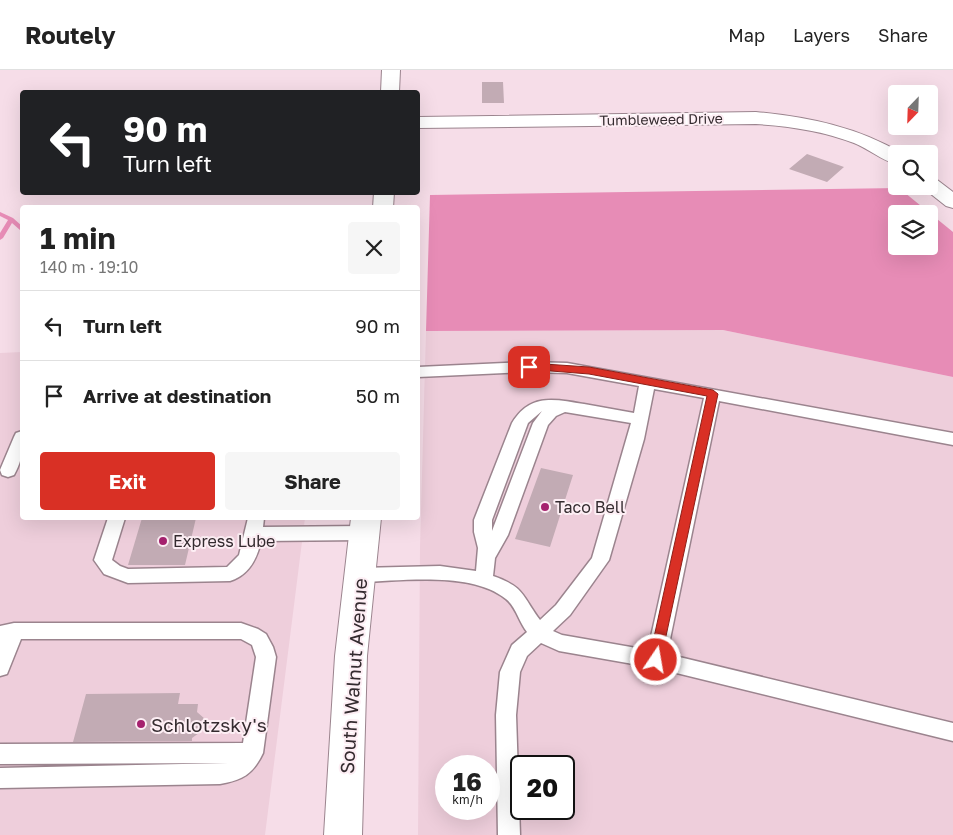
<!DOCTYPE html>
<html lang="en">
<head>
<meta charset="utf-8">
<style>
	:root { --surface:#fff; --page:#f6f6f6; --text:#222; --muted:#767676; --line:#e0e0e0; --accent:#d93025 }
	body { margin:0; font-family:"Golos Text",sans-serif; background:var(--page); color:var(--text); height:100vh; display:flex; flex-direction:column; font-size:19px; white-space:nowrap }
	* { box-sizing:border-box; margin:0 }
	p { font-size:16px; color:var(--muted) }
	.icon { flex:none; width:28px; height:28px; fill:none; stroke:currentColor; stroke-width:2; stroke-linecap:round; stroke-linejoin:round }
	.map { position:relative; flex:1; overflow:hidden }
	.sheet { position:absolute; left:20px; top:135px; width:400px; height:315px; display:flex; flex-direction:column; background:var(--surface); border-radius:5px; box-shadow:0 5px 20px #0002 }
	.sheet>* { flex:none }
	.guide { position:absolute; left:20px; top:20px; width:400px; height:105px; border-radius:5px; box-shadow:0 5px 20px #0002; background:#202124; color:#fff; overflow:hidden }
	.needle { width:32px; rotate:203deg }
	.tools { position:absolute; left:888px; top:15px; display:grid; gap:10px }
	.tools a { display:grid; place-items:center; width:50px; height:50px; border-radius:5px; background:var(--surface); box-shadow:0 5px 20px #0002; font-size:25px }
	.speed { position:absolute; left:435px; top:685px; display:flex; gap:10px; font-size:25px; font-weight:700; text-align:center }
	.speed>* { display:grid; place-content:center; width:65px; height:65px; border-radius:50%; background:var(--surface); box-shadow:0 5px 20px #0002; line-height:1 }
	.speed small { font-size:12px; font-weight:400 }
	.speed .limit { border:2px solid #111; border-radius:8px; background:#fff; color:#111 }
	.pin { position:absolute; display:grid; place-items:center; width:42px; height:42px; color:#fff; margin:-21px; border-radius:10px; box-shadow:0 2px 8px #0006 }
	.me { position:absolute; width:55px; margin:-28px; rotate:12deg; stroke-linejoin:round; filter:drop-shadow(0 0 4px #0008) }
	.turn { display:flex; align-items:center; gap:18px; height:105px; padding:0 20px; font-size:22px }
	.turn .icon { width:65px; height:65px; stroke-width:2.5 }
	.turn b { display:block; font-size:35px; line-height:42px }
	.round { display:grid; place-items:center; flex:none; width:52px; height:52px; border-radius:5px; background:var(--page) }
	.overview { display:flex; align-items:center; justify-content:space-between; height:85px; padding:0 20px }
	h1 { font-size:30px; font-weight:700; line-height:38px }
	.button { display:flex; gap:10px; margin-top:auto; padding:10px 20px }
	.button a { flex:1; height:58px; border-radius:5px; background:var(--accent); color:#fff; font-size:20px; font-weight:700; line-height:58px; text-align:center }
	.button a+a { background:var(--page); color:var(--text) }
	ul { padding:0; list-style:none }
	li { display:flex; align-items:center; gap:15px; height:70px; padding:0 20px; border-top:1px solid var(--line) }
	li div { flex:1 }
	li b { display:block; font-size:19px }
	li em { font-style:normal }
	header { display:flex; align-items:center; gap:30px; box-sizing:border-box; height:70px; padding:0 25px; background:var(--surface); border-bottom:1px solid var(--line) }
	header strong { font-size:24px }
	nav { display:flex; gap:28px; margin-inline-start:auto; font-size:18px }
	.map>svg:first-child { display:block }
	.built { fill:#eecedb; fill-rule:evenodd }
	.water { fill:#e78cb6; fill-rule:evenodd }
	.lines { fill:none; stroke-linecap:round; stroke-linejoin:round }
	.stream { fill:#e78cb6; fill-rule:evenodd }
	.building { fill:#c2abb4 }
	.lane-casing { stroke:#9b848e; stroke-width:3 }
	.street-casing { stroke:#9b848e; stroke-width:2 }
	.secondary-casing { stroke:#9b848e; stroke-width:2 }
	.lane { fill:#fff; fill-rule:evenodd }
	.street { fill:#fff; fill-rule:evenodd }
	.secondary { fill:#fff; fill-rule:evenodd }
	.route { fill:#d93025; stroke:#8d1f18 }
	.poi-dot { fill:#a5216e; stroke:#fdeef4; stroke-width:2 }
	.labels { text-anchor:middle; dominant-baseline:central; stroke-width:4; stroke-linejoin:round; paint-order:stroke }
	.far-street-label { font-size:14px; fill:#342b2f; stroke:#fdeef4 }
	.poi-label { font-size:16px; fill:#342b2f; stroke:#fdeef4; text-anchor:start }
	.near-street-label { font-size:19px; fill:#342b2f; stroke:#fdeef4 }
	.near-poi-label { font-size:19px; fill:#342b2f; stroke:#fdeef4; text-anchor:start }
</style>
</head>
<body>
<header>
<strong>Routely</strong>
<nav><a>Map</a><a>Layers</a><a>Share</a></nav>
</header>
<div class="map">
<svg width="953" height="765" viewBox="0 0 953 765">
	<rect width="100%" height="100%" fill="#f6dde8"/>
	<path class="built" d="M723,260L953,307V765H418L420,477L426,261ZM446,696H489V739H446ZM521,696H564V739H521Z
		M22,282V448H305L265,765H0V283Z"/>
	<path class="water" d="M899,118L953,162V307L723,260L426,261L430,125ZM896,144H929V176H896Z"/>
	<g class="lines">
		<path class="stream" d="M0,142L13,148L22,156V161L20,160L12,153L3,168L0,170V163L8,150L0,146Z"/>
	</g>
	<path class="building" d="M482,12H503L504,33H482Z
		M807,84L844,97L827,112L789,99Z
		M541,398L573,405L550,477L515,469Z
		M142,448H196L185,495H128Z
		M180,623L178,634H198L197,642L205,649L202,661L192,668V671L73,672L86,624Z"/>
	<g class="lines">
		<defs>
			<path id="lane" d="M529,292L567,293L953,363V375L719,331L667,584L953,653V671L656,598L559,581L541,573L527,586L520,602L516,645L520,765H498L496,645L500,602L512,575L527,562C519,552 516,537 506,529C472,501 402,511 360,512L354,510L351,505L354,500L360,498L440,496L476,501L478,478L474,462V450L512,353C530,323 554,329 584,334C601,337 617,340 634,343L639,316L567,303L529,302L418,307V297ZM654,319L704,328L648,580L562,565L553,561L570,545L609,490L644,369ZM542,341L533,353L492,461V450L528,353ZM565,342L631,353L592,488L556,535L540,550C522,526 525,517 493,506L495,488L508,465L548,355L556,346Z
				M22,361C24,377 22,391 14,405L8,407L2,405L0,400L14,367L16,363Z
				M108,448H125L112,490L120,496L128,499L227,497L239,485L248,448H264L263,457L363,456L369,458L372,463L369,468L363,470L261,471C257,489 249,505 230,511L128,513L104,504L94,490Z
				M14,553H241L258,559L266,564L273,577L276,587L263,683C253,704 243,710 220,714L0,718V698L228,693L0,694V674L243,673L256,587L252,575L241,569H21L7,604L0,606V556Z"/>
			<path id="street" d="M756,42C808,47 858,57 903,84H896V94C881,90 869,79 854,73C823,61 790,56 756,54L418,58V47Z
				M929,107L936,109L953,122V138L946,136L922,117L929,116Z"/>
			<path id="secondary" d="M382,0H400L399,22H381Z
				M374,122H394L393,138H373Z
				M351,448H381L367,586L362,765H324L335,586Z"/>
		</defs>
		<use href="#lane" class="lane-casing"/>
		<use href="#street" class="street-casing"/>
		<use href="#secondary" class="secondary-casing"/>
		<use href="#lane" class="lane"/>
		<use href="#street" class="street"/>
		<use href="#secondary" class="secondary"/>
	</g>
	<path class="route" d="M529,293L589,297L713,320L718,324L660,594L656,596L651,594L649,590L707,326L589,304L526,299L524,297Z"/>
	<g class="poi-dot">
		<circle cx="545" cy="437" r="5"/>
		<circle cx="163" cy="471" r="5"/>
		<circle cx="141" cy="654" r="5"/>
	</g>
	<g class="labels">
		<g class="far-street-label">
			<text transform="translate(661 49) rotate(-1)">Tumbleweed Drive</text>
		</g>
		<g class="poi-label">
			<text x="555" y="437">Taco Bell</text>
			<text x="173" y="471">Express Lube</text>
		</g>
		<g class="near-street-label">
			<text transform="translate(353 606) rotate(-86)">South Walnut Avenue</text>
		</g>
		<g class="near-poi-label">
			<text x="151" y="654">Schlotzsky's</text>
		</g>
	</g>
</svg>
<div class="tools">
<a><svg class="needle" viewBox="-14 -14 28 28"><path d="M0-13l5 13h-10z" fill="#e53935"/><path d="M0 13l5-13h-10z" fill="#767676"/></svg></a>
<a><svg class="icon" aria-label="search" viewBox="0 0 24 24"><circle cx="10" cy="10" r="6"/><path d="M15 15l6 6"/></svg></a>
<a><svg class="icon" aria-label="layers" viewBox="0 0 24 24"><path d="M12 4l9 5-9 5-9-5zM3 14l9 5 9-5"/></svg></a>
</div>
<div class="speed"><div>16<small>km/h</small></div><div class="limit">20</div></div>
<div class="pin" style="left:529px;top:297px;background:#d93025"><svg class="icon" aria-label="arrive" viewBox="0 0 24 24"><path d="M6 21V4h12l-3 4 3 4H6"/></svg></div>
<svg class="me" style="left:656px;top:590px" viewBox="-20 -20 40 40"><circle r="17" fill="#d93025" stroke="#fff" stroke-width="3"/><path d="M0-11L8 9 0 5-8 9z" fill="#fff"/></svg>
<div class="guide">
<div class="turn"><svg class="icon" aria-label="left" viewBox="0 0 24 24"><path d="M17 20v-9H6M10 6l-5 5 5 5"/></svg><div><b>90 m</b>Turn left</div></div>
</div>
<section class="sheet">
<div class="overview"><div><h1>1 min</h1><p>140 m · 19:10</p></div><a class="round"><svg class="icon" aria-label="close" viewBox="0 0 24 24"><path d="M6 6l12 12M18 6L6 18"/></svg></a></div>
<ul>
<li><svg class="icon" aria-label="left" viewBox="0 0 24 24"><path d="M17 20v-9H6M10 6l-5 5 5 5"/></svg><div><b>Turn left</b></div><em>90 m</em></li>
<li><svg class="icon" aria-label="arrive" viewBox="0 0 24 24"><path d="M6 21V4h12l-3 4 3 4H6"/></svg><div><b>Arrive at destination</b></div><em>50 m</em></li>
</ul>
<div class="button"><a>Exit</a><a>Share</a></div>
</section>
</div>
</body>
</html>
